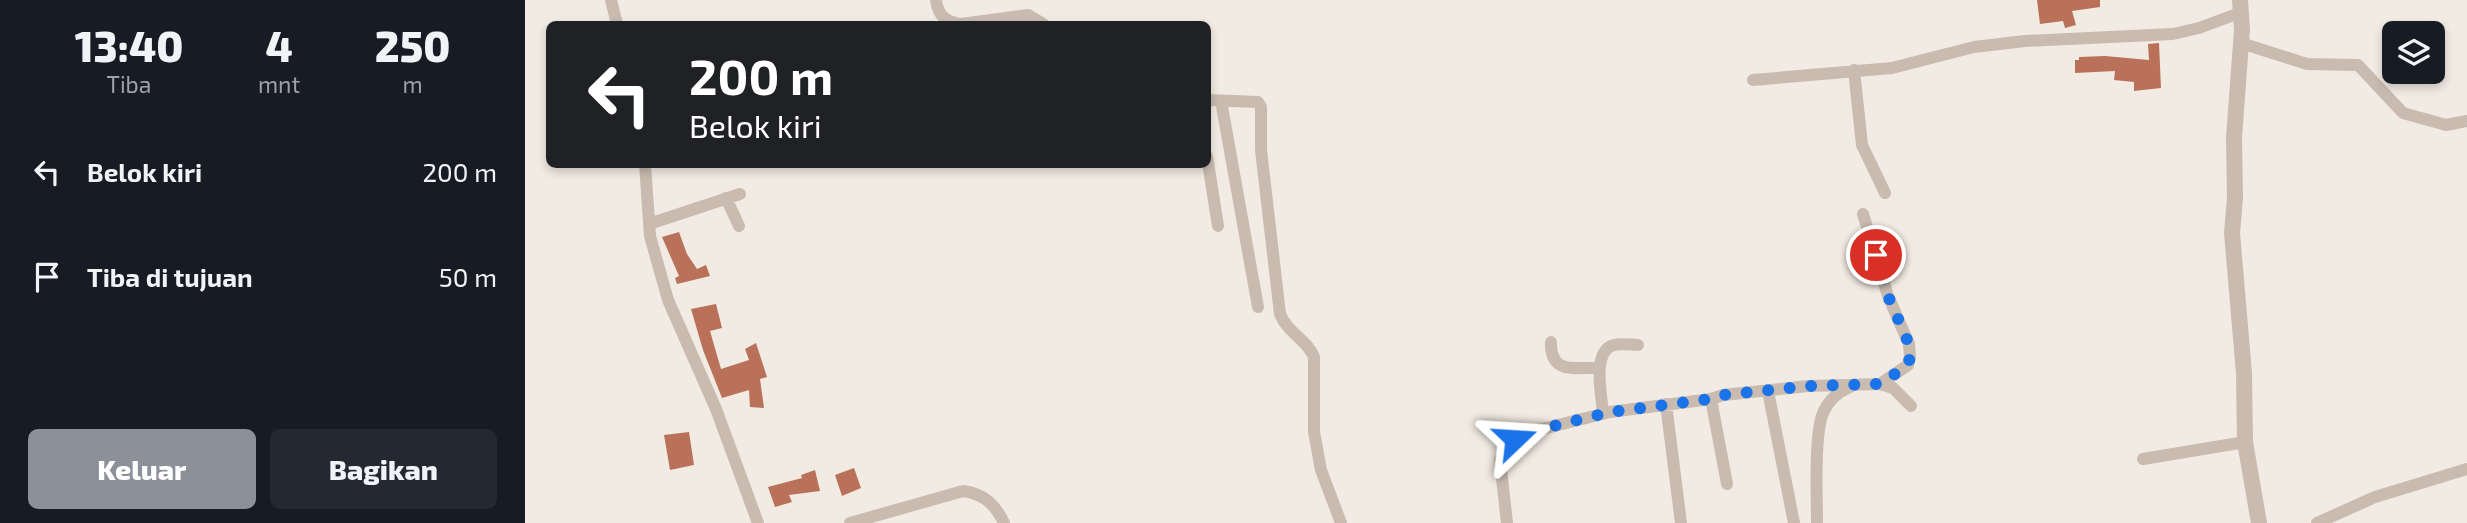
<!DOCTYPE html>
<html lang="id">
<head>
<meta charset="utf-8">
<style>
	:root { --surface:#171b24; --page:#242831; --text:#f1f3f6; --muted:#9ea1a6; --accent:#8c9099 }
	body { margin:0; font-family:"Exo 2",sans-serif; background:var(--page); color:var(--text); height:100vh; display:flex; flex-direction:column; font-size:26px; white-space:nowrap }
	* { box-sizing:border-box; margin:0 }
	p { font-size:23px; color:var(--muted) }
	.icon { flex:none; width:38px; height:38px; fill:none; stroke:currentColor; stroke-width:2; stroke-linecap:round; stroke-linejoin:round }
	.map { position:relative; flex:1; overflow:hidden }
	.side { display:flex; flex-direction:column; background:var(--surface); width:525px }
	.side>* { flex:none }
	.guide { position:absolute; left:21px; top:21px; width:665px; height:147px; border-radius:10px; box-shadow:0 4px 10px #0003; background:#202124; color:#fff; overflow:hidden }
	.controls { position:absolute; left:1857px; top:21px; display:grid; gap:14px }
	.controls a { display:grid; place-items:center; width:63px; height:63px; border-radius:10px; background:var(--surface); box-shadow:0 4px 10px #0003; font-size:35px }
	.pin { position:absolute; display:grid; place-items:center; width:60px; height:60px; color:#fff; margin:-30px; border:4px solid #fff; border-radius:50%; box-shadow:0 2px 7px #0007 }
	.me { position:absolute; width:77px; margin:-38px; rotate:70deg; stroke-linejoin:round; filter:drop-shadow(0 0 5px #0008) }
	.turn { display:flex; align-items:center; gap:24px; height:147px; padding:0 28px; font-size:32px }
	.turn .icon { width:91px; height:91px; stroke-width:2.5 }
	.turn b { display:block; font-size:49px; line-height:60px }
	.eta { display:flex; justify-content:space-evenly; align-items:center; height:119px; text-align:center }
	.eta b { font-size:42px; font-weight:800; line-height:49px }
	.button { display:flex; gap:14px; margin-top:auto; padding:14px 28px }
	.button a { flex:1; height:80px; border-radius:10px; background:var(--accent); color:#fff; font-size:28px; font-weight:800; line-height:80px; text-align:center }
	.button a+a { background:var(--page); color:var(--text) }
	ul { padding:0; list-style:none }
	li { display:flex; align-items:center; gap:21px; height:105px; padding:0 28px }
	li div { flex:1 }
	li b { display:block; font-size:26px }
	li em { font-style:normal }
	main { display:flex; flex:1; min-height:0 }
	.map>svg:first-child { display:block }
	.building { fill:#b97259 }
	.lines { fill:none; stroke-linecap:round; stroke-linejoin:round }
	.minor { stroke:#c9bbb0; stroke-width:12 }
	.tertiary { stroke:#c9bbb0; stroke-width:16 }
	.route { stroke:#1a73e8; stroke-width:12; stroke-dasharray:0 21.6 }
</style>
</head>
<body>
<main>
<section class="side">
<div class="eta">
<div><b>13:40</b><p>Tiba</p></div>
<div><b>4</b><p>mnt</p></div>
<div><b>250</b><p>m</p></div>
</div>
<ul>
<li><svg class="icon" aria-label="left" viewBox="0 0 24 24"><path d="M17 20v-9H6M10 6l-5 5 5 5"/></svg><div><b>Belok kiri</b></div><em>200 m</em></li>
<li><svg class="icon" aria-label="arrive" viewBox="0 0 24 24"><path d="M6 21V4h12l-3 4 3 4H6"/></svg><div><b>Tiba di tujuan</b></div><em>50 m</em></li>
</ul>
<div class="button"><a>Keluar</a><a>Bagikan</a></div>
</section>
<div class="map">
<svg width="1942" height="523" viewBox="0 0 1942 523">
	<rect width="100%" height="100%" fill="#f2ebe3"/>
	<path class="building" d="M1512,0H1575V7L1547,11L1551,25L1540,28L1538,21L1515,24Z
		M1634,43L1636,88L1609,91V82L1589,80L1590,71L1550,73V60H1554V57L1580,56L1624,60L1623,44Z
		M154,232L162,254L172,269L181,265L185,276L152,284L150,278L154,276L137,237Z
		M191,304L197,328L185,331L196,369L224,360L220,349L231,343L242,377L235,379L239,408L225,407L224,390L197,398L178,350L166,309Z
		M164,432L169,465L145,470L139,435Z
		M329,468L336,488L317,496L310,475Z
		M290,470L295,491L264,495L267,502L250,507L243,487L277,478L276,475Z"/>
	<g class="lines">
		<path class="minor" d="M86,0L92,24
			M411,0C413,16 421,22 436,24
			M436,24L503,15L518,24
			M1716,43L1782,64L1833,65L1878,113L1921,125L1942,121
			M1329,70L1337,145L1360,193
			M1228,80L1367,68L1449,47L1500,41L1648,34L1674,28L1717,12
			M682,100L733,102L736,107V150L755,314C763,334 781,338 789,357V432L796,470L816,523
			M696,101L733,307
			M682,156L693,226
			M120,164L125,236L143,300L191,409L233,523
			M201,198L214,226
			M124,224L215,194
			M1026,342C1025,375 1050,367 1075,368
			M1355,384L1368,388L1386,406
			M1243,391L1269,523
			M1186,399L1202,484
			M1141,404L1156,523
			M1078,414C1077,396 1066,351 1089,345C1096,343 1106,345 1113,345
			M1618,459L1720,442
			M325,523L438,491C459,494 470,504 479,523
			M982,523L975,460L981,449L997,434L1085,412L1186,399L1198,395L1283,386L1355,384L1383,365L1385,357L1384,344L1363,296L1338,214
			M1292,523C1292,497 1289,435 1298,413C1303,401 1313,392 1325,387
			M1792,523L1850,497L1942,469"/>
		<path class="tertiary" d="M1715,0L1717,30L1709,137L1710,198L1707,233L1719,373L1720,442L1734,523"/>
	</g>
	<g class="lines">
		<path class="route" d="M990,439L997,434L1085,412L1186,399L1198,395L1283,386L1355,384L1383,365L1385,357L1384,344L1363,296L1351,255"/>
	</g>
</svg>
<div class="controls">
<a><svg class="icon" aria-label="layers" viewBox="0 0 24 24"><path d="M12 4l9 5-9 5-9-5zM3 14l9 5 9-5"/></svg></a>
</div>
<div class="pin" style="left:1351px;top:255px;background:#d93025"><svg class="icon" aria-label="arrive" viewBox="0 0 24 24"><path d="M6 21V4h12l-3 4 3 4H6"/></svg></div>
<svg class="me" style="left:990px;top:439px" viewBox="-20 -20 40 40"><path d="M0-17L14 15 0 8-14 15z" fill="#1a73e8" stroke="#fff" stroke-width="4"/></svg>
<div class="guide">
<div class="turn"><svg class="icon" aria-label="left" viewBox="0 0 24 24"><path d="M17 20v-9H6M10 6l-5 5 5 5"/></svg><div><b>200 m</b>Belok kiri</div></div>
</div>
</div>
</main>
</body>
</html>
